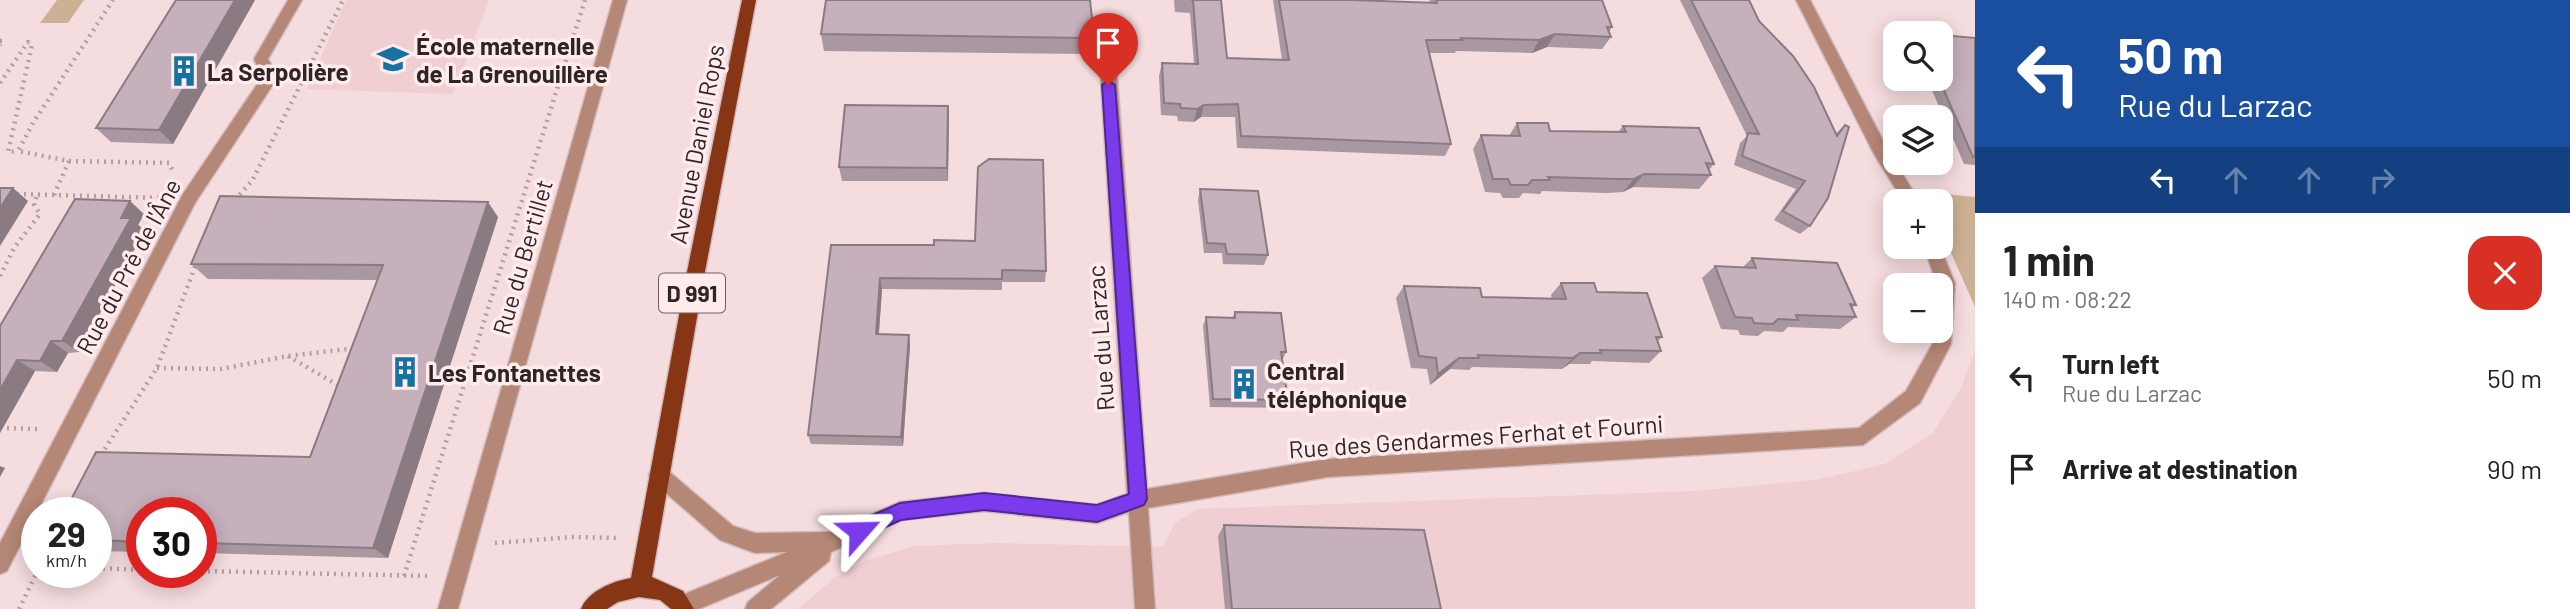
<!DOCTYPE html>
<html lang="en">
<head>
<meta charset="utf-8">
<style>
	:root { --surface:#fff; --page:#f6f6f6; --text:#222; --muted:#767676 }
	body { margin:0; font-family:Barlow,sans-serif; background:var(--page); color:var(--text); height:100vh; display:flex; flex-direction:column; font-size:26px; white-space:nowrap }
	* { box-sizing:border-box; margin:0 }
	p { font-size:23px; color:var(--muted) }
	.icon { flex:none; width:38px; height:38px; fill:none; stroke:currentColor; stroke-width:2; stroke-linecap:round; stroke-linejoin:round }
	.map { position:relative; flex:1; overflow:hidden }
	.drawer { display:flex; flex-direction:column; background:var(--surface); width:595px }
	.drawer>* { flex:none }
	.hud { background:#1a4fa0; color:#fff; overflow:hidden }
	.buttons { position:absolute; left:1883px; top:21px; display:grid; gap:14px }
	.buttons a { display:grid; place-items:center; width:70px; height:70px; border-radius:14px; background:var(--surface); box-shadow:0 4px 18px #0003; font-size:35px }
	.speed { position:absolute; left:21px; top:497px; display:flex; gap:14px; font-size:35px; font-weight:700; text-align:center }
	.speed>* { display:grid; place-content:center; width:91px; height:91px; border-radius:50%; background:var(--surface); box-shadow:0 4px 18px #0003; line-height:1 }
	.speed small { font-size:18px; font-weight:400 }
	.speed .limit { border:10px solid #d22; background:#fff; color:#111 }
	.pin { position:absolute; display:grid; place-items:center; width:60px; height:60px; color:#fff; margin:-72px -30px; border-radius:50% 50% 50% 0; rotate:-45deg; box-shadow:0 0 7px #0007 }
	.pin .icon { rotate:45deg }
	.me { position:absolute; width:77px; margin:-38px; rotate:65deg; stroke-linejoin:round; filter:drop-shadow(0 0 5px #0008) }
	.turn { display:flex; align-items:center; gap:24px; height:147px; padding:0 28px; font-size:32px }
	.turn .icon { width:91px; height:91px; stroke-width:2.5 }
	.turn b { display:block; font-size:49px; line-height:60px }
	.lanes { display:flex; align-items:center; height:66px; padding:0 28px; background:#0003; justify-content:center; gap:35px; direction:ltr }
	.lanes .off { opacity:.35 }
	.round { display:grid; place-items:center; flex:none; width:74px; height:74px; border-radius:21px; background:var(--page) }
	.head { display:flex; align-items:center; justify-content:space-between; height:119px; padding:0 28px }
	h1 { font-size:42px; font-weight:700; line-height:52px }
	ul { padding:0; list-style:none }
	li { display:flex; align-items:center; gap:21px; height:91px; padding:0 28px }
	li div { flex:1 }
	li b { display:block; font-size:26px }
	li em { font-style:normal }
	main { display:flex; flex:1; min-height:0 }
	.map>svg:first-child { display:block }
	.built { fill:#f0cfd2 }
	.green { fill:#cdb194 }
	.lines { fill:none; stroke-linecap:round; stroke-linejoin:round }
	.minor-casing { stroke:#d1bbbd; stroke-width:3 }
	.major-casing { stroke:#d1bbbd; stroke-width:3 }
	.path { stroke:#b29ea0; stroke-width:4.5; stroke-dasharray:2 5; stroke-linecap:butt }
	.minor { fill:#b58776; fill-rule:evenodd }
	.major { fill:#863615; fill-rule:evenodd }
	.wall { fill:#a997a1 }
	.shaded-wall { fill:#8a7b83 }
	.building { fill:#c5b0bb; stroke:#8a7b83; stroke-width:2 }
	.route { fill:#7c3aed; stroke:#51269a; stroke-width:2 }
	.labels { text-anchor:middle; dominant-baseline:central; stroke-width:7; stroke-linejoin:round; paint-order:stroke }
	.shield { fill:#ffebec; stroke:#6d6061; stroke-width:2 }
	.shield-label { font-size:23px; font-weight:bold; fill:#2e2526 }
	.poi-label { font-size:24px; font-weight:bold; fill:#2e2526; stroke:#ffebec; text-anchor:start }
	.street-label { font-size:24px; fill:#2e2526; stroke:#ffebec }
</style>
</head>
<body>
<main>
<div class="map">
<svg width="1975" height="609" viewBox="0 0 1975 609">
	<rect width="100%" height="100%" fill="#f5dcde"/>
	<path class="built" d="M346,0H489L453,94L307,89Z
		M1975,350V609H798L835,577L867,560L915,546L998,543L1163,547L1175,523L1197,509L1694,491L1815,480L1885,464L1933,433L1961,388Z"/>
	<path class="green" d="M57,0H84L68,23H40Z
		M1924,192L1975,197V307L1941,230V201H1928Z"/>
	<g class="lines">
		<defs>
			<path id="minor" d="M288,0H302L268,59L278,77L195,203L7,571L0,574V543L183,194L262,77L254,59Z
				M613,0H627L458,609H438Z
				M1796,0H1810L1888,150L1919,201H1903L1874,154Z
				M1108,59L1116,64L1147,489L1328,459L1859,428L1906,391L1933,343L1934,331H1941V285H1937L1924,247H1940L1955,283L1951,344L1920,403L1863,445L1328,477L1148,508L1155,609H1135L1129,512L1097,523L984,511L901,520L831,552L829,561L771,609H745L748,602L780,575L699,609H673L672,605L675,598L787,552L755,553L720,540L652,481L649,475L652,469L659,466L666,469L733,526L755,533L831,532L900,502L984,493L1097,505L1127,494L1100,64Z"/>
			<path id="major" d="M742,0H756L704,277L652,577L683,591L694,609H671L660,600L639,597L618,602L607,609H581C588,591 613,581 631,578L686,277Z"/>
		</defs>
		<use href="#minor" class="minor-casing"/>
		<use href="#major" class="major-casing"/>
		<path class="path" d="M0,41H3L0,45
			M0,83L28,42L32,45L8,152L18,151
			M69,161L169,163L174,173
			M17,194L162,198
			M54,195L69,161L18,151L33,123L113,0
			M235,200L252,181L343,0
			M0,276L14,248L40,214L34,204L37,195
			M288,356L341,387
			M157,368L221,369L288,356L356,348
			M0,428L41,429
			M101,455L157,368L196,264
			M495,543L573,537L619,538
			M96,568L142,570
			M201,571L428,576
			M404,576L585,0
			M19,609L37,572"/>
		<use href="#minor" class="minor"/>
		<use href="#major" class="major"/>
	</g>
	<path class="wall" d="M176,0H255L173,144L111,142L96,128Z
		M1174,0H1221L1227,58L1282,60L1273,0H1352L1429,3L1430,0H1602L1612,27L1609,32L1611,37L1602,49L1547,47L1532,53L1456,51L1455,53H1429L1451,144L1445,156L1237,148L1235,117H1201L1194,122L1178,121L1177,116L1161,115L1159,76L1162,63L1194,64L1190,13L1175,12Z
		M1680,0H1749L1759,21L1836,133L1845,125L1810,226L1800,234L1774,220L1796,189L1734,165L1740,143L1747,136Z
		M1093,28L1091,45H1089L1088,54L824,51L821,34Z
		M1975,38V165L1964,164L1927,79H1941Z
		M948,106V181H842L839,167Z
		M1517,123L1550,131L1618,132L1623,126L1714,164L1709,170L1711,175L1699,189L1633,187L1623,192L1607,193L1542,191L1540,194L1523,193L1519,198H1503L1500,193L1485,192L1473,149L1481,135L1509,136Z
		M1200,189L1268,255L1264,265L1223,264L1222,253H1204L1198,200Z
		M144,214L138,225L145,230L79,352L68,353L57,372L35,371L0,433V326Z
		M498,217L388,558L201,553V513H142V552L96,551V513L310,457L377,280L208,279L191,264Z
		M831,245L1046,271L1045,282H1002V290L882,289L879,334L910,345L903,446L811,444L808,435Z
		M1752,258L1856,305L1852,308L1856,317L1840,329L1788,327L1783,332L1764,331L1758,336L1740,335L1738,330L1721,329L1702,278L1715,266L1742,268Z
		M1561,283L1597,292L1662,337L1658,341L1661,351L1649,363L1592,361L1590,364H1569L1562,369L1472,367L1469,370L1450,369L1430,385L1427,369L1411,368L1396,298L1404,286L1482,297L1552,299L1551,295Z
		M1235,312L1286,352L1282,361L1288,400L1283,408L1210,407L1203,326L1206,317L1232,318Z
		M1224,525L1441,609H1225L1218,536Z"/>
	<path class="shaded-wall" d="M235,0H255L173,144L159,130Z
		M1555,34L1547,47L1532,53L1539,40Z
		M1204,105L1201,117L1194,122L1197,109Z
		M948,106L949,120L948,181L947,168Z
		M1644,174L1633,187L1623,192L1634,179Z
		M13,188L28,201L0,246V208Z
		M130,201L144,214L138,225L145,230L79,352L62,341L121,218Z
		M488,202L498,217L388,558L373,548Z
		M880,278L882,289L878,344L876,334Z
		M909,335L910,345L903,446L901,437Z
		M51,341L68,353L57,372L40,361Z
		M1580,353L1569,364L1562,369L1573,358Z
		M1459,358L1450,369L1430,385L1438,374Z
		M17,360L35,371L0,433V390Z
		M0,466L5,468L0,477Z"/>
	<path class="building" d="M176,0H235L159,130L96,128Z
		M826,0H1090L1093,28H1089V38L821,34Z
		M1191,0H1221L1227,58L1289,60L1279,0H1352L1437,3L1436,0H1602L1612,27H1607L1611,37L1555,34L1539,40L1461,38L1462,40H1426L1451,144L1241,136L1238,104L1204,105L1197,109L1181,108L1180,104L1164,103L1162,63L1198,64L1193,0Z
		M1691,0H1749L1759,21L1793,56L1814,87L1837,136L1845,125L1849,127L1828,198L1810,226L1783,211L1805,181L1742,156L1748,133L1759,134Z
		M1941,35L1975,38V157H1973L1939,79H1941Z
		M845,105L948,106L947,168L839,167Z
		M1517,123H1548L1550,131L1626,132L1623,126L1699,128L1714,164L1706,163L1711,175L1644,174L1634,179H1617L1548,177L1550,180H1532L1528,185H1511L1508,179H1493L1481,135L1520,136Z
		M989,159L1043,160L1046,271L1002,270V279L880,278L876,334L909,335L901,437L808,435L831,245H934V240L975,241L978,167Z
		M0,188H13L0,208Z
		M1200,189L1258,191L1268,255L1227,254L1225,244L1207,243Z
		M220,196L488,202L373,548L201,543V513H142V542L96,540V513H64L96,452L310,457L383,265L191,264Z
		M75,199L130,201L121,218H131L62,341H51L40,361L17,360L0,390V326Z
		M1752,258L1837,263L1856,305L1850,304L1856,317L1796,315L1798,320L1778,319L1773,324L1754,323L1752,318L1735,317L1715,266L1756,268Z
		M1561,283H1594L1597,292L1647,293L1662,337H1656L1661,351L1600,350L1601,353H1580L1573,358L1478,355L1479,358H1459L1438,374L1436,358L1419,356L1404,286L1480,288L1482,297L1566,299Z
		M1235,312L1281,313L1286,352H1281L1288,400L1213,399L1206,317L1235,318Z
		M1224,525L1424,530L1441,609H1232Z"/>
	<path class="route" d="M1108,80L1115,85L1147,499L1144,505L1097,522L984,510L901,520L859,539L852,537L850,531L852,524L900,503L984,493L1097,505L1129,494L1102,85Z"/>
	<defs>
		<symbol id="school-bare" viewBox="-9 -9 18 18"><path d="M0-5L7-2L0 1L-7-2ZM-4 1L0 2.5L4 1V4Q0 6-4 4Z" fill="#1573a1" stroke="#ffebec" stroke-width="2.5" paint-order="stroke"/></symbol>
		<symbol id="building-bare" viewBox="-9 -9 18 18"><path d="M-4-6H4V6H1V3H-1V6H-4ZM-2.5-4.3h1.7v1.8h-1.7ZM.8-4.3h1.7v1.8H.8ZM-2.5-1h1.7V.8h-1.7ZM.8-1h1.7V.8H.8Z" fill="#1573a1" stroke="#ffebec" stroke-width="2.5" paint-order="stroke"/></symbol>
	</defs>
	<g fill-rule="evenodd">
		<use href="#school-bare" x="371" y="37" width="44" height="44"/>
		<use href="#building-bare" x="162" y="49" width="44" height="44"/>
		<use href="#building-bare" x="383" y="350" width="44" height="44"/>
		<use href="#building-bare" x="1222" y="362" width="44" height="44"/>
	</g>
	<g class="labels">
		<rect class="shield" x="659" y="273.5" width="66" height="39" rx="5"/>
		<g class="shield-label">
			<text x="692" y="293">D 991</text>
		</g>
		<g class="poi-label">
			<text x="416" y="45">École maternelle<tspan x="416" dy="28">de La Grenouillère</tspan></text>
			<text x="207" y="71">La Serpolière</text>
			<text x="1267" y="370">Central<tspan x="1267" dy="28">téléphonique</tspan></text>
			<text x="428" y="372">Les Fontanettes</text>
		</g>
		<g class="street-label">
			<text transform="translate(696 144) rotate(-79)">Avenue Daniel Rops</text>
			<text transform="translate(522 257) rotate(-74)">Rue du Bertillet</text>
			<text transform="translate(128 266) rotate(-62)">Rue du Pré de l'Âne</text>
			<text transform="translate(1100 338) rotate(-94)">Rue du Larzac</text>
			<text transform="translate(1476 436) rotate(-4)">Rue des Gendarmes Ferhat et Fourni</text>
		</g>
	</g>
</svg>
<div class="buttons">
<a><svg class="icon" aria-label="search" viewBox="0 0 24 24"><circle cx="10" cy="10" r="6"/><path d="M15 15l6 6"/></svg></a>
<a><svg class="icon" aria-label="layers" viewBox="0 0 24 24"><path d="M12 4l9 5-9 5-9-5zM3 14l9 5 9-5"/></svg></a>
<a>+</a>
<a>−</a>
</div>
<div class="speed"><div>29<small>km/h</small></div><div class="limit">30</div></div>
<div class="pin" style="left:1108px;top:85px;background:#d93025"><svg class="icon" aria-label="arrive" viewBox="0 0 24 24"><path d="M6 21V4h12l-3 4 3 4H6"/></svg></div>
<svg class="me" style="left:859px;top:531px" viewBox="-20 -20 40 40"><path d="M0-17L14 15 0 8-14 15z" fill="#7c3aed" stroke="#fff" stroke-width="4"/></svg>
</div>
<section class="drawer">
<div class="hud">
<div class="turn"><svg class="icon" aria-label="left" viewBox="0 0 24 24"><path d="M17 20v-9H6M10 6l-5 5 5 5"/></svg><div><b>50 m</b>Rue du Larzac</div></div>
<div class="lanes"><svg class="icon" aria-label="left" viewBox="0 0 24 24"><path d="M17 20v-9H6M10 6l-5 5 5 5"/></svg><svg class="icon off" aria-label="ahead" viewBox="0 0 24 24"><path d="M12 20V5M6 11l6-6 6 6"/></svg><svg class="icon off" aria-label="ahead" viewBox="0 0 24 24"><path d="M12 20V5M6 11l6-6 6 6"/></svg><svg class="icon off" aria-label="right" viewBox="0 0 24 24"><path d="M7 20v-9h11M14 6l5 5-5 5"/></svg></div>
</div>
<div class="head"><div><h1>1 min</h1><p>140 m · 08:22</p></div><a class="round" style="background:#d93025;color:#fff"><svg class="icon" aria-label="close" viewBox="0 0 24 24"><path d="M6 6l12 12M18 6L6 18"/></svg></a></div>
<ul>
<li><svg class="icon" aria-label="left" viewBox="0 0 24 24"><path d="M17 20v-9H6M10 6l-5 5 5 5"/></svg><div><b>Turn left</b><p>Rue du Larzac</p></div><em>50 m</em></li>
<li><svg class="icon" aria-label="arrive" viewBox="0 0 24 24"><path d="M6 21V4h12l-3 4 3 4H6"/></svg><div><b>Arrive at destination</b></div><em>90 m</em></li>
</ul>
</section>
</main>
</body>
</html>
